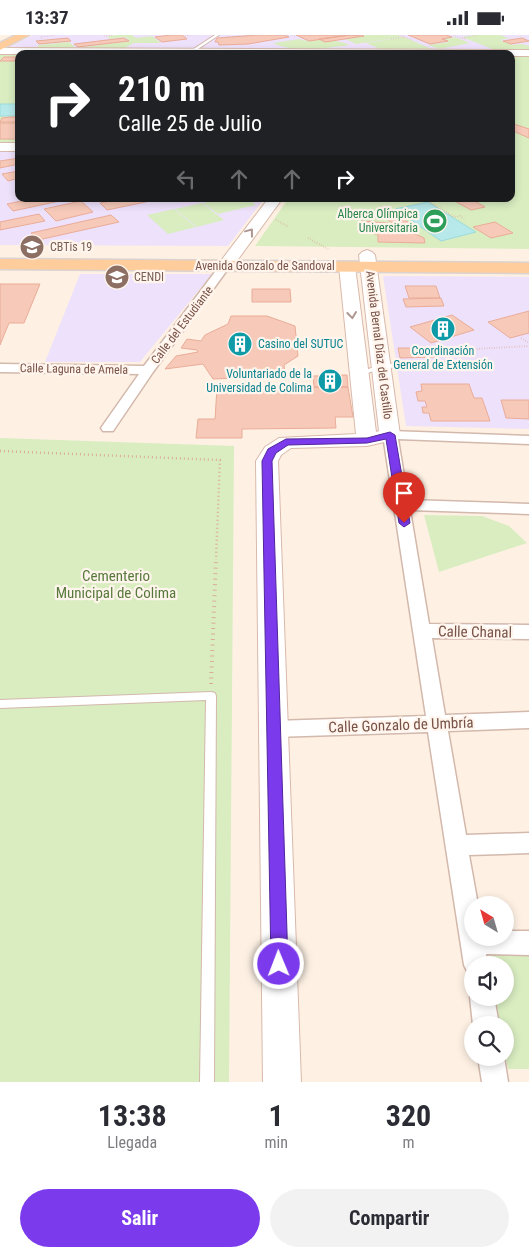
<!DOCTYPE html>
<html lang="es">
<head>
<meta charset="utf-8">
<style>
	:root { --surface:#fff; --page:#f2f2f3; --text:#2b2b33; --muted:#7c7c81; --accent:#7c3aed }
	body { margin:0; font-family:"Roboto Condensed",sans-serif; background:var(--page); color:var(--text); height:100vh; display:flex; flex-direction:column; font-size:19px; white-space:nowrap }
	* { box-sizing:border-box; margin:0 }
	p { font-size:16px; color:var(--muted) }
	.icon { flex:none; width:28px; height:28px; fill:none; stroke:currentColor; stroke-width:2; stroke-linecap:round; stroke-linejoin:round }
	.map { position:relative; height:1047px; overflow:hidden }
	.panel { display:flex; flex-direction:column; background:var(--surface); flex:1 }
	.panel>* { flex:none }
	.top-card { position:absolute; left:15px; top:15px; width:500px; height:152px; border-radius:10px; box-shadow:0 2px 8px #0003; background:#202124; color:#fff; overflow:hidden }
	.needle { width:32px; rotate:323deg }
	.controls { position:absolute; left:464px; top:861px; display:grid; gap:10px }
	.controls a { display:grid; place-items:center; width:50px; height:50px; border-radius:50%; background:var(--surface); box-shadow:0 2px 8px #0003; font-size:25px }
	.pin { position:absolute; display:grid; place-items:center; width:42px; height:42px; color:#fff; margin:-51px -21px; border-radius:50% 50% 50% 0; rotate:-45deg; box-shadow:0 0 5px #0007 }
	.pin .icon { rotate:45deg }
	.me { position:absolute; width:55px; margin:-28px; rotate:359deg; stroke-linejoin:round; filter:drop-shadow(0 0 4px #0008) }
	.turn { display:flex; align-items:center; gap:18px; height:105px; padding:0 20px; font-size:22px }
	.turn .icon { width:65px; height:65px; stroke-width:2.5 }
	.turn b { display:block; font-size:35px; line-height:42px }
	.lanes { display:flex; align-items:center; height:48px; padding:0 20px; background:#0003; justify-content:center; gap:25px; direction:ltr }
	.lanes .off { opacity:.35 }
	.eta { display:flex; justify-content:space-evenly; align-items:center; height:85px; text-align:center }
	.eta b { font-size:30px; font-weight:700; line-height:35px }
	.cta { display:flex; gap:10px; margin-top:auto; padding:10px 20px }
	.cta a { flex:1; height:58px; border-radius:30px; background:var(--accent); color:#fff; font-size:20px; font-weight:700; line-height:58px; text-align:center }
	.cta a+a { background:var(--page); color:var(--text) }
	.status { display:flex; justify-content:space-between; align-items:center; height:35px; padding:0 25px; background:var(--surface); direction:ltr }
	.status svg { height:14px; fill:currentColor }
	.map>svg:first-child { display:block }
	.education { fill:#eee1fb }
	.green { fill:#d9edc1 }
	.water { fill:#b7e9ea; stroke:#9cdbdd }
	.building { fill:#f6c9b9; stroke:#eaac98 }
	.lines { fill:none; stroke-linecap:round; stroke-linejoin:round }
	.lane-casing { stroke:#d3b8ac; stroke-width:2 }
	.street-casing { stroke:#d3b8ac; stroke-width:3 }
	.secondary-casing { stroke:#d9b9ab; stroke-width:2 }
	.primary-casing { stroke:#dcd2cf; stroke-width:3 }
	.path-far3 { stroke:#dbac9c; stroke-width:1; stroke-dasharray:0.5 2; stroke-linecap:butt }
	.path-far2 { stroke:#dbac9c; stroke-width:2; stroke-dasharray:0.5 2; stroke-linecap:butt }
	.path-far1 { stroke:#dbac9c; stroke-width:2.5; stroke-dasharray:1 3; stroke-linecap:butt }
	.path { stroke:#dbac9c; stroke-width:4; stroke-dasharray:1 4.5; stroke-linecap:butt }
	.lane { fill:#fff; fill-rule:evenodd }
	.street { fill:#fff; fill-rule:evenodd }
	.secondary { fill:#fff; fill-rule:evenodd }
	.primary { fill:#ffcc9b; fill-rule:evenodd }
	.oneway { stroke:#af9791 }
	.route { fill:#7c3aed; stroke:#51269a }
	.labels { text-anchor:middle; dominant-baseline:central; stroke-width:4.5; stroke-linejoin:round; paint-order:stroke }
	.far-leisure-label { font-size:12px; fill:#27864d; stroke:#fff5ed; text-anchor:end }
	.far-education-label { font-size:12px; fill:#785e54; stroke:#fff5ed; text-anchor:start }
	.far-street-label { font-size:12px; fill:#795247; stroke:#fff5ed }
	.far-culture-label { font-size:12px; fill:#0d838f; stroke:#fff5ed; text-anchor:start }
	.park-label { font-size:15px; fill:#577a3c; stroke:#fff5ed }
	.street-label { font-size:15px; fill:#795247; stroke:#fff5ed }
</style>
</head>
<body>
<div class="status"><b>13:37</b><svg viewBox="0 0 49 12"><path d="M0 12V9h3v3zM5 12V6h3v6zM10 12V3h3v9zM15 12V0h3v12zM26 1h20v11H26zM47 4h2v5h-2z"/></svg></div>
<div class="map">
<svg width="529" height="1047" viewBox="0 0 529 1047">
	<rect width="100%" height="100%" fill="#fef1e4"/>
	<path class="education" d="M33,0H529V15L7,13Z
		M0,115H19V164H264L228,211L0,210Z
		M80,239H212L140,327H45Z
		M383,241L529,242V394L406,391Z"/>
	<path class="green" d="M119,0H132L136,3L152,1L161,8H134L125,13H36L39,10L69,7L76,13L130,6L125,2L110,4L107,1Z
		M361,0H398L402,2L356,9L345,4L363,1Z
		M475,0H501L508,3L521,1L528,3L520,1L500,5L513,10L522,9L529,11V15H495L462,2Z
		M404,2L434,15L380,14L366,8Z
		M455,2L470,8L439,14L428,10L449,7L444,4Z
		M300,4C307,8 312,3 319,4C330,6 340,5 350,10C326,13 296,19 273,8Z
		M19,19V108H0V20Z
		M511,20H529V214L255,211L288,164H511Z
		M220,164H248L256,170L218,179L203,168Z
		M202,168L224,185L197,192L175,174Z
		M174,174L196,192L168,199L147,180Z
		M0,403L234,411L229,1047H0Z
		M424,480L482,481L509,491L527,508L439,537Z
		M487,919H529V1034H508L505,1020V990H500L495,963L505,962V930H489Z"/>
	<path class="water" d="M0,69H19V81H0Z
		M428,167L476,197L441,206L395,174Z"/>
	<path class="building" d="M171,0H182L187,4L162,7L155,2Z
		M259,0H285L289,2L248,9L219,10L218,7H215L217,3Z
		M296,0H350L309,6Z
		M348,0L364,1L325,7L319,4Z
		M408,0H446L452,2L442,4L448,6L430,9Z
		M68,3L71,6L39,9L36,6Z
		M124,3L129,6L78,12L74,9Z
		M522,3L529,6L511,9L503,6Z
		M4,22H19V26H0Z
		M11,82H19V87H0L2,83Z
		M0,88H19V104H0Z
		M511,88L529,94V103L511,95Z
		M19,123V129L0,133V126Z
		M19,136V143L8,146L2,139Z
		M31,164H69L13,176L7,169Z
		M122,164H160L107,175L100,168Z
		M451,164H471L485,172L471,175Z
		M81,166L93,177L56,186L44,174Z
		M39,179L45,186L0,195V187Z
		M396,179L412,190L399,193L384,182Z
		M111,180L119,187L38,205L31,198Z
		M361,186L388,188L398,194L402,193L424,203L425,208L378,207V200L369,197H359V192H361Z
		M495,187L513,198L491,203L473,192Z
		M0,249H40L24,288H9L0,310Z
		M405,251H436L440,263H409Z
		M252,254H290L291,267H252Z
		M441,263L444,271L406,272L403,264Z
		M529,276V298L510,303L488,287Z
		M452,280L474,295L431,308L410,292Z
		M231,281H267L295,291L298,321L284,330L285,341L213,344L203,329L165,334L176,321L198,317L197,315L181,313L187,304L201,306L205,300L228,289Z
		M398,313H435L437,322L400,323Z
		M347,340L348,352H314L313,341Z
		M421,349H469L474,363H482L490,386H431L429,378H423L422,372H427L425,366H418L416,357L422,356Z
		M314,352H348L353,382H335L336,393L242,394V403H196L198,384H215L217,353Z
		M501,365H529V384L506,383Z"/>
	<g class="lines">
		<defs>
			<path id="lane" d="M215,0H219L192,18L189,17Z
				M471,327L473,328V330L382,333L359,341L356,339L381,329Z
				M211,657L215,658L216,661L214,1047H200L206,665L0,673V665Z"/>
			<path id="street" d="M225,228L230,231L153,337L113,396H103L101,393L139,339L0,337V329L144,331L221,229Z
				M390,396L529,401V409L398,404L408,465L529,469V479L410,475L429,589L529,590V604L432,603L445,680L529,677V693L448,696L466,800L529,798V818L469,820L478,870H472V902H505V896H529V920L486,919L488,930H472V941L468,938L464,930L428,697L274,702L267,700L264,694L267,688L274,686L426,681L383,400Z
				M472,955V962H494L499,990H473L470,962Z
				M478,1022H504L508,1047H482Z"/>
			<path id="secondary" d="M0,13L529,15V21H511V19H0Z
				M0,108H19V116H0Z
				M268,164H282L231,234H219L217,231Z
				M367,215L372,217L375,220L400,400L397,404L367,411L291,413L281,420L278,426L301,1047H263L256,426L265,412L279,403L356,399L339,231L341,228H353L355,231L376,397L379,396L359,220L362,217Z"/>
			<path id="primary" d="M16,0H29L0,15V8Z
				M0,224L529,228V238L0,234Z"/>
		</defs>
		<use href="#lane" class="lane-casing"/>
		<use href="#street" class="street-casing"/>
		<use href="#secondary" class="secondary-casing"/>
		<use href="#primary" class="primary-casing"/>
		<path class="path-far3" d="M292,0L296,2
			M400,0L413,5
			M453,0L467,5
			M104,1L114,0
			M185,1L192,0
			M227,2L253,0
			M462,3L479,0
			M42,4L40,2L57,0
			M391,4L404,2"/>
		<path class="path-far2" d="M425,164L454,182L460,181L464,184
			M276,185L289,192
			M358,197L360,186H376
			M308,203L328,214
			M521,303L529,308
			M441,319L440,316L529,311"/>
		<path class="path-far1" d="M0,416L220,425L216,525"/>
		<path class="path" d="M211,649L216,523"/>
		<use href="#lane" class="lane"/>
		<use href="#street" class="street"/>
		<use href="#secondary" class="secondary"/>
		<use href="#primary" class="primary"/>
	</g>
	<defs><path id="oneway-chevron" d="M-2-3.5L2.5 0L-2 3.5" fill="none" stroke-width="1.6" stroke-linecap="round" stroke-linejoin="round" transform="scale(1.25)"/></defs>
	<g class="oneway">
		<use href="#oneway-chevron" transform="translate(250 197) rotate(-53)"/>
		<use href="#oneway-chevron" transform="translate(352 280) rotate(83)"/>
	</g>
	<path class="route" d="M390,397L395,400L410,488L404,492L399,488L386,404L367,408L288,410L276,418L272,426L288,929L285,935L279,938L273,935L271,929L262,426L268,414L286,404L367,403Z"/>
	<defs>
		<symbol id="stadium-disc" viewBox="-11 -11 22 22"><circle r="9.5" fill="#2e9e5b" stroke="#fff5ed"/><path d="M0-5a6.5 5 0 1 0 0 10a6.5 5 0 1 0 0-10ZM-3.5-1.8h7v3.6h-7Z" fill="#fff"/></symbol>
		<symbol id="university-disc" viewBox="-11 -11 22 22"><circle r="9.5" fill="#8d6e63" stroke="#fff5ed"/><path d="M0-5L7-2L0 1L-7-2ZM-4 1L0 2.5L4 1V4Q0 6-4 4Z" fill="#fff"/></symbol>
		<symbol id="school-disc" viewBox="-11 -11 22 22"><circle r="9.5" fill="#8d6e63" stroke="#fff5ed"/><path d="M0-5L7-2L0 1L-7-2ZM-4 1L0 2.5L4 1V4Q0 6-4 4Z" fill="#fff"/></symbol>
		<symbol id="building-disc" viewBox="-11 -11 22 22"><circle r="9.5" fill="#0f9aa8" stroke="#fff5ed"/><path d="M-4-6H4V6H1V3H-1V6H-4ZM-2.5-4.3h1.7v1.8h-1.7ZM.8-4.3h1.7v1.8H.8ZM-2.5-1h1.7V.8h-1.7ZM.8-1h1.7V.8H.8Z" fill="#fff"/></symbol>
	</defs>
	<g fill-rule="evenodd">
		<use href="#stadium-disc" x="421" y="172" width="28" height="28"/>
		<use href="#university-disc" x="18" y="198" width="28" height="28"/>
		<use href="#school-disc" x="103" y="228" width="28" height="28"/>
		<use href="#building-disc" x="429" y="280" width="28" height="28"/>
		<use href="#building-disc" x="226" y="295" width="28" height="28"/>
		<use href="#building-disc" x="316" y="332" width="28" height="28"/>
	</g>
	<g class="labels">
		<g class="far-leisure-label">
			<text x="418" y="179">Alberca Olímpica<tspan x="418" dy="14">Universitaria</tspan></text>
		</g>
		<g class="far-education-label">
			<text x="50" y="212">CBTis 19</text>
			<text x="134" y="242">CENDI</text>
		</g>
		<g class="far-street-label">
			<text x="265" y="231">Avenida Gonzalo de Sandoval</text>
			<text transform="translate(182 290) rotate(-53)">Calle del Estudiante</text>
			<text transform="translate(379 310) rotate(83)">Avenida Bernal Díaz del Castillo</text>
			<text transform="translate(74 334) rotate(1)">Calle Laguna de Amela</text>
		</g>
		<g class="far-culture-label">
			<text x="258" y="309">Casino del SUTUC</text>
			<text x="443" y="316" text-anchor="middle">Coordinación<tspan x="443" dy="14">General de Extensión</tspan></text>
			<text x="312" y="339" text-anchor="end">Voluntariado de la<tspan x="312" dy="14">Universidad de Colima</tspan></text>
		</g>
		<g class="park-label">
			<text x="116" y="541">Cementerio<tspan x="116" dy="17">Municipal de Colima</tspan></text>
		</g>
		<g class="street-label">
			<text transform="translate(475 597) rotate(1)">Calle Chanal</text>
			<text transform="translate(401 690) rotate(-2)">Calle Gonzalo de Umbría</text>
		</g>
	</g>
</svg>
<div class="controls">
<a><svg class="needle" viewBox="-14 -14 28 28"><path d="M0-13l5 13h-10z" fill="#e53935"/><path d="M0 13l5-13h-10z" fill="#7c7c81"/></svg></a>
<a><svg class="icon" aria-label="sound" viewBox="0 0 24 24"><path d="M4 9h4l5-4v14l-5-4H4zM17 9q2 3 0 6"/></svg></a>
<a><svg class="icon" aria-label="search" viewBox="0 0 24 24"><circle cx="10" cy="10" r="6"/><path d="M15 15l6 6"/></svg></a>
</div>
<div class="pin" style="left:404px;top:488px;background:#d93025"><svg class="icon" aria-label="arrive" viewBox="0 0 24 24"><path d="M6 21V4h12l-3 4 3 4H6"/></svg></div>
<svg class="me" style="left:279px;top:929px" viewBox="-20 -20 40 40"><circle r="17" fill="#7c3aed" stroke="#fff" stroke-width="3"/><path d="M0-11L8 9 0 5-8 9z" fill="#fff"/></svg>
<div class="top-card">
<div class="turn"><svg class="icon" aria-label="right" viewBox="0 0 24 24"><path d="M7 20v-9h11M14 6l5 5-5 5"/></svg><div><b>210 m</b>Calle 25 de Julio</div></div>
<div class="lanes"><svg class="icon off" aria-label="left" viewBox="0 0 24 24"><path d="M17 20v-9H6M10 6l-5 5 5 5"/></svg><svg class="icon off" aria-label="ahead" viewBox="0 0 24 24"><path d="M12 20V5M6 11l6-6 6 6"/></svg><svg class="icon off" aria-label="ahead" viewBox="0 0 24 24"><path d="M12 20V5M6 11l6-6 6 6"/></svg><svg class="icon" aria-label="right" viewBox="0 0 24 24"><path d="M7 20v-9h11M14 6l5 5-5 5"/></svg></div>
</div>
</div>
<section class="panel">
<div class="eta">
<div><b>13:38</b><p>Llegada</p></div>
<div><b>1</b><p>min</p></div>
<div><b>320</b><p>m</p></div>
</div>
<div class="cta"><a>Salir</a><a>Compartir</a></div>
</section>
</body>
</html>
